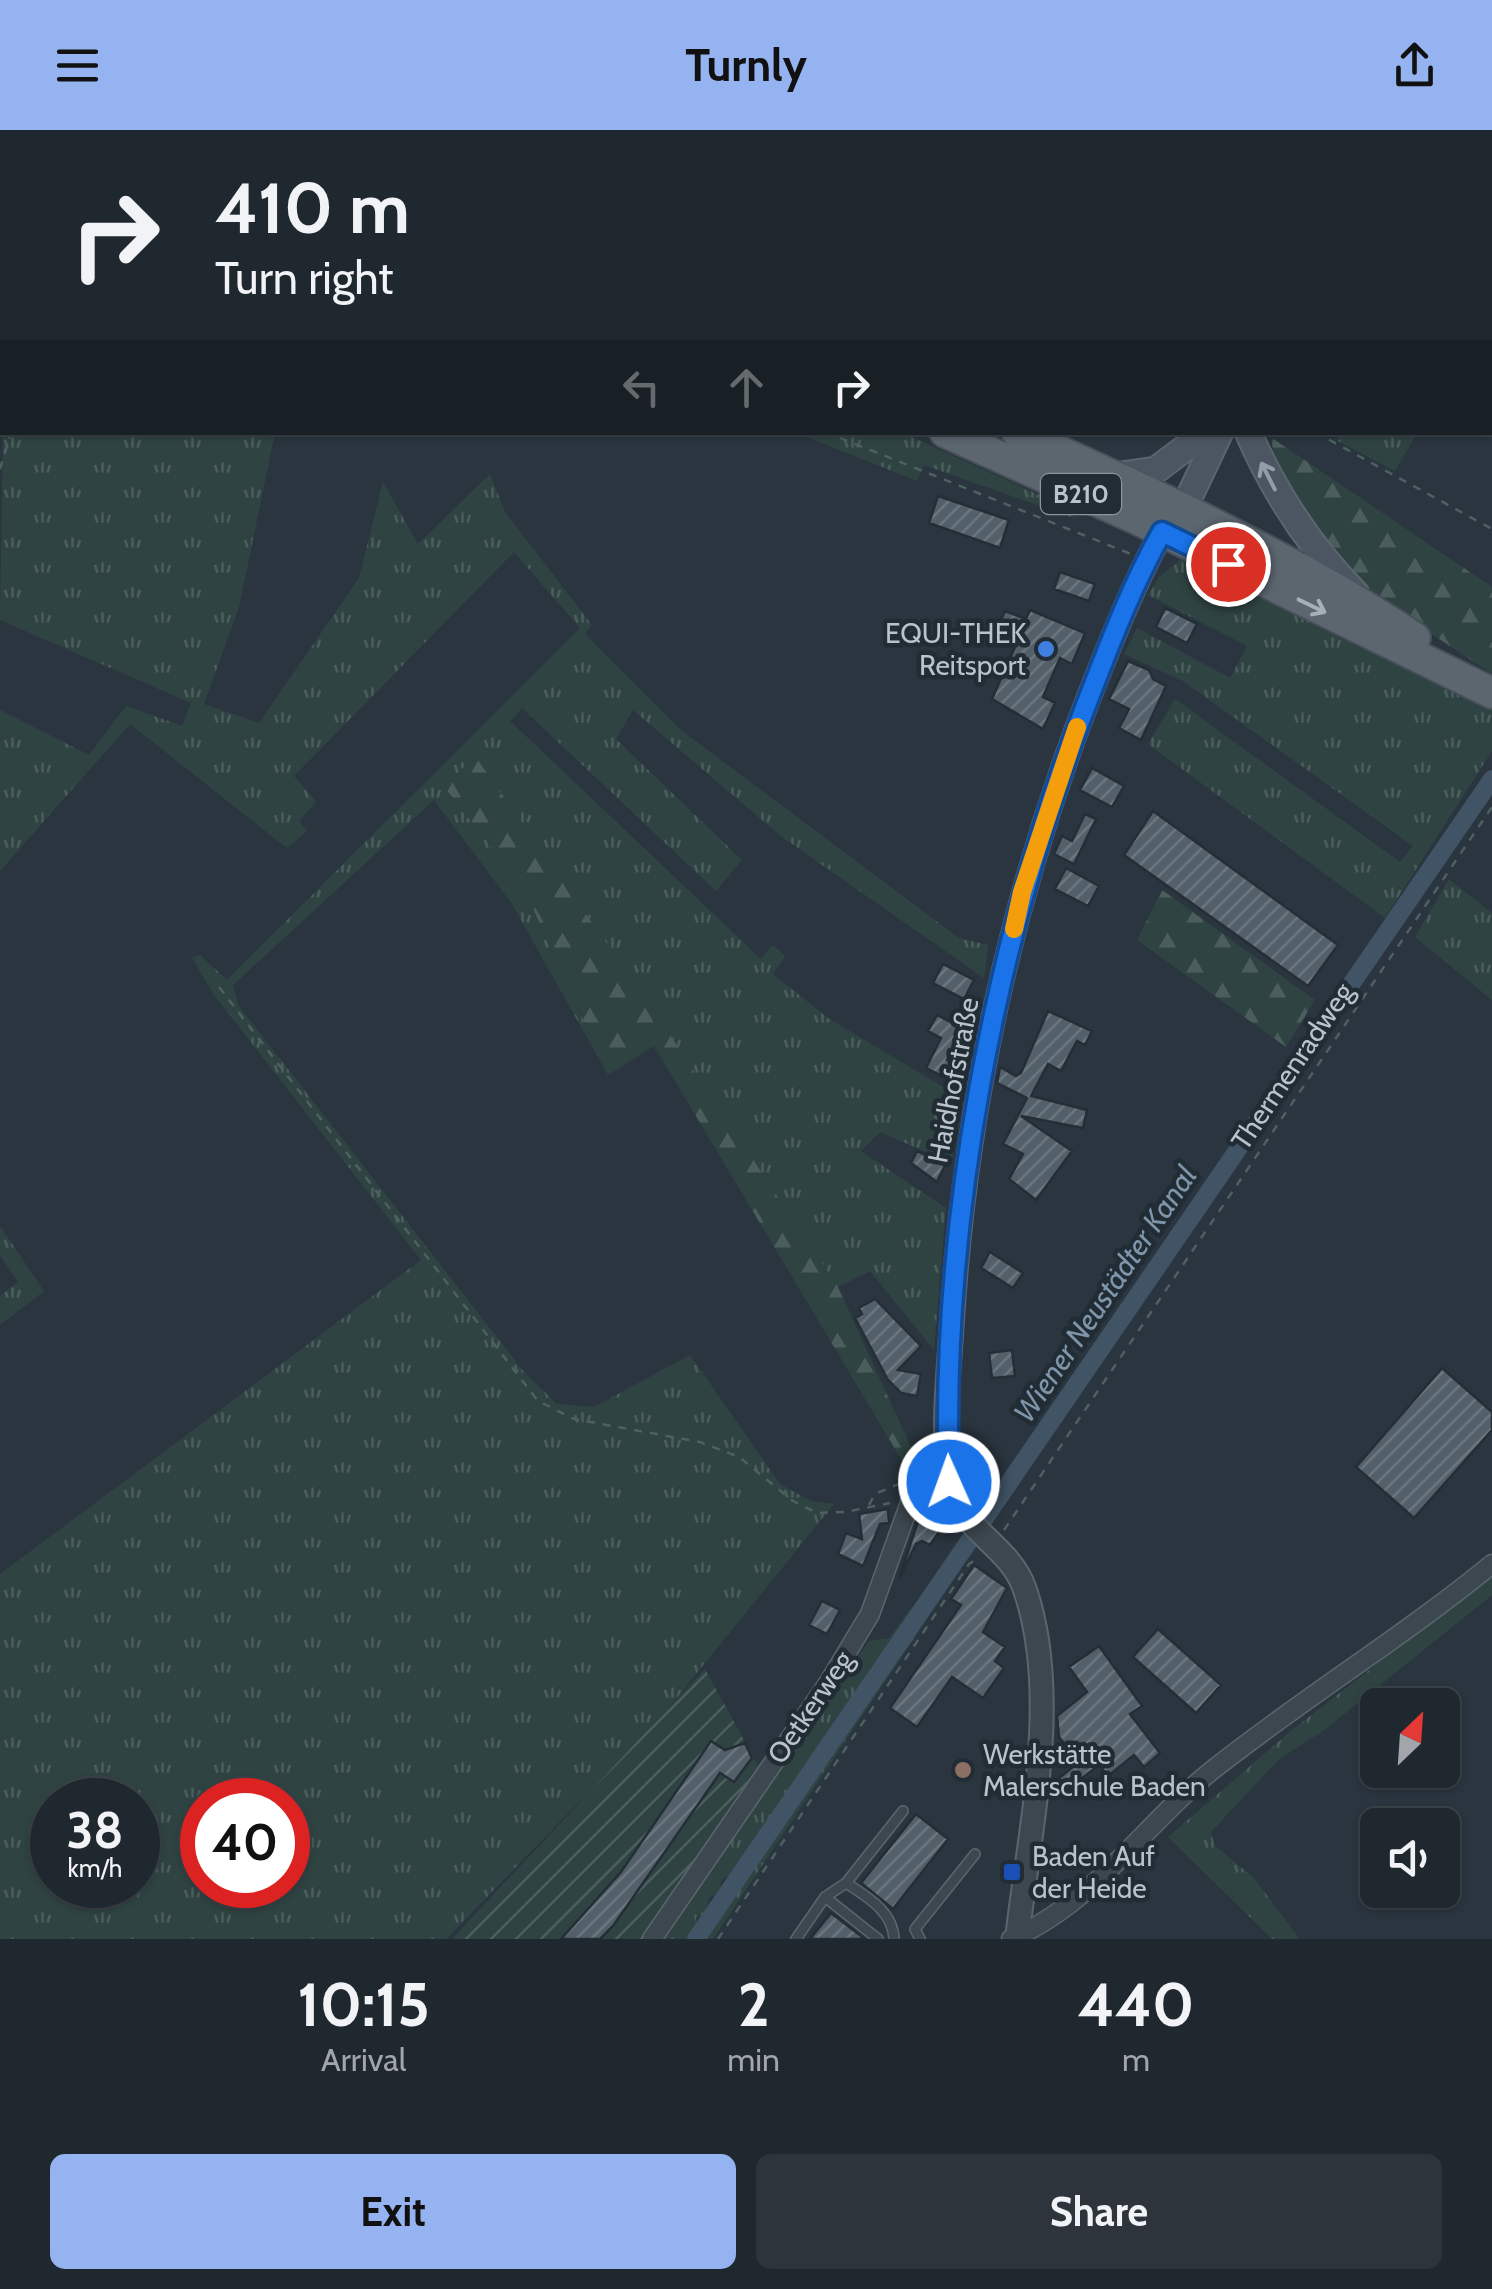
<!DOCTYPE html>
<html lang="en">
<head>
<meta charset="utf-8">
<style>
	:root { --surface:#20282f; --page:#2d343b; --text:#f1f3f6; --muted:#a2a6aa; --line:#3d444b; --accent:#95b2f1 }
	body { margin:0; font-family:Cabin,sans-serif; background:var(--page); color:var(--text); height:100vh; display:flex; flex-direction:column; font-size:38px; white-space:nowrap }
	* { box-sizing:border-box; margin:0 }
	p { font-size:32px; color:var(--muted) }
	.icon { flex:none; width:55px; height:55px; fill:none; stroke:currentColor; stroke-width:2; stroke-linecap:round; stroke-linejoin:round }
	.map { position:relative; height:1809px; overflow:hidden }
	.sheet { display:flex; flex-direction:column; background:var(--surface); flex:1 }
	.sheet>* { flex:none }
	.guide { position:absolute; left:0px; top:0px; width:1492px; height:305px; box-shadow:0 2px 8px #0004,0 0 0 2px var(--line); background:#20282f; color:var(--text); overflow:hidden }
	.needle { width:65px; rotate:25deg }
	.controls { position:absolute; left:1360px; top:1558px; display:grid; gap:20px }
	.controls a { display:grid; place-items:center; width:100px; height:100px; border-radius:15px; background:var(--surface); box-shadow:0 2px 8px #0004,0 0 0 2px var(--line); font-size:50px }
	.speed { position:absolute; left:30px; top:1648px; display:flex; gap:20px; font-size:50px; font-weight:700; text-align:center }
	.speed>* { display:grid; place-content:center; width:130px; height:130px; border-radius:50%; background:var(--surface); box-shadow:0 2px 8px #0004,0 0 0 2px var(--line); line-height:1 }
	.speed small { font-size:25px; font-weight:400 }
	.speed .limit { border:15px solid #d22; background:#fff; color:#111 }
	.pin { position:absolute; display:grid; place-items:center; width:85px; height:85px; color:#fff; margin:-42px; border:5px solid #fff; border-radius:50%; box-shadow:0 2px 10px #0007 }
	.me { position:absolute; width:110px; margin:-55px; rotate:358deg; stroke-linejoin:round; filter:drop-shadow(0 0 8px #0008) }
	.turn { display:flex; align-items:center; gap:35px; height:210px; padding:0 50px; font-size:45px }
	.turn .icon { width:130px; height:130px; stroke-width:2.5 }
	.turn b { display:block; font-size:70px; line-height:85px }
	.lanes { display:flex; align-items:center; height:95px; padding:0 50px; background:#0003; justify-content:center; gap:50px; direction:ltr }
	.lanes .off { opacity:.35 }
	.eta { display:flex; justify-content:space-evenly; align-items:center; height:170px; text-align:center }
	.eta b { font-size:60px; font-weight:800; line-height:70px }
	.primary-button { display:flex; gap:20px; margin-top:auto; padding:20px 50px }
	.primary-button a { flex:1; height:115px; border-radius:15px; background:var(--accent); color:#111; font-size:40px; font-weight:800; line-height:115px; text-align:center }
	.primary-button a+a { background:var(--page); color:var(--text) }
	header { display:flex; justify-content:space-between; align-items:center; height:130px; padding:0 50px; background:var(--accent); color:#111; font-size:45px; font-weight:800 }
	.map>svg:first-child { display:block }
	.grass { fill:url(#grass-tufts); fill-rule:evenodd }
	.forest { fill:url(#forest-firs) }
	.garden { fill:url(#garden-furrows) }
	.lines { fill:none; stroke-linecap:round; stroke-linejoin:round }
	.canal { stroke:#415466; stroke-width:18 }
	.building { fill:url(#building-hatch); stroke:#242e37; stroke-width:2.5 }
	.service-casing { stroke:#5b656d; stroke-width:12 }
	.minor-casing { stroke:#5b656d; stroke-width:21 }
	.tertiary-casing { stroke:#5b656d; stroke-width:26 }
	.secondary-casing { stroke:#5b656d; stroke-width:29 }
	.primary-casing { stroke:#475059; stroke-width:34 }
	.path { stroke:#4e6061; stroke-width:2.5; stroke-dasharray:8 8; stroke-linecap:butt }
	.service { stroke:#3d4750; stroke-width:9 }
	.minor { stroke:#3d4750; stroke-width:18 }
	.tertiary { stroke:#3d4750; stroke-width:22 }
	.secondary { stroke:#4c5662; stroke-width:25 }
	.primary { stroke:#5c666f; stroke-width:30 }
	.oneway { stroke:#949ca6 }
	.oneway2 { stroke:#a7b0b8 }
	.route-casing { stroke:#114b97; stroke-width:25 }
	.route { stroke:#1a73e8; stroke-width:18 }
	.slow { stroke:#f59e0b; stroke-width:18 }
	.shop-dot { fill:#3f7fe0; stroke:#222c35; stroke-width:4 }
	.education-dot { fill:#8d6e63; stroke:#222c35; stroke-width:4 }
	.transit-dot { fill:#1a4fb4; stroke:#222c35; stroke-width:4 }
	.labels { text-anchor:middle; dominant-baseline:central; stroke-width:9; stroke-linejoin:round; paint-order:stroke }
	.shield { fill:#222c35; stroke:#8c959d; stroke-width:2.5 }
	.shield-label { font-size:25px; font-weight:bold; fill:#bac2ca }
	.poi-label { font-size:28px; fill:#bac2ca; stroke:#222c35; text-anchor:start }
	.street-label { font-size:28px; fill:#bac2ca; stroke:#222c35 }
	.water-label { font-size:30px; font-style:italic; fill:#7f95a9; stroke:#222c35 }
</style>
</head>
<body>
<header><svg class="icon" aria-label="menu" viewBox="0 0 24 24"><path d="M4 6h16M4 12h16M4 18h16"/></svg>Turnly<svg class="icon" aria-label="share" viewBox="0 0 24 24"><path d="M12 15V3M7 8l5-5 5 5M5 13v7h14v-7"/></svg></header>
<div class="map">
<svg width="1492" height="1809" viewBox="0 0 1492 1809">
	<defs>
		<pattern id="grass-tufts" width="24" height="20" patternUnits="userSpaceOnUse" patternTransform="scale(2.5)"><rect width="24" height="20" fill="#2f4442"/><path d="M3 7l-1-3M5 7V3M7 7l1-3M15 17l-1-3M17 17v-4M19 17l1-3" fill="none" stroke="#4b5d5c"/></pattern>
		<pattern id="forest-firs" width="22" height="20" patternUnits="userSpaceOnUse" patternTransform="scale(2.5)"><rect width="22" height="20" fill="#2f4442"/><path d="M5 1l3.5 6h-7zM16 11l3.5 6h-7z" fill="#4b5d5c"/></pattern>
		<pattern id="garden-furrows" width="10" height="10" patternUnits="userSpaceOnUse" patternTransform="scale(2.5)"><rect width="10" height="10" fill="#2f4442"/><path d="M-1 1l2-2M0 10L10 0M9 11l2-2" fill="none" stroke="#4b5d5c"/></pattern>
		<pattern id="building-hatch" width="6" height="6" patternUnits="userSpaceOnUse" patternTransform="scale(2.5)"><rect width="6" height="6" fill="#53606a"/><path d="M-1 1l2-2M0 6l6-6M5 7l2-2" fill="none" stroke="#6a757e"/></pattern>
	</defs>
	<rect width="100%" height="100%" fill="#2a353f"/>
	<path class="grass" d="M3,303H275L239,477L204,574L259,593L359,448L383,352L418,414L490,344L505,382L592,495L585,504L682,601L959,808L988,815L984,848L782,707L633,580L616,609L742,730L716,761L522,578L510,591L761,829L773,815L785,826L773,844L828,888L965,970L951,1033L880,1002L861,1021L946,1078L934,1220L870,1141L838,1157L654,881L475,626L444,657L522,754L608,945L512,774L434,670L233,855L238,875L524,1242L557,1274L594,1277L690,1225L780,1354L811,1371L834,1374L658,1591L446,1809H0V1444L421,1130L214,865L192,828L200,825L227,850L580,498L514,422L294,646L316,672L299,691L307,701L287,718L130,594L0,741V580L89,625L126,576L182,596L191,573L0,490ZM52,1670H138V1755H52ZM202,1670H288V1755H202Z
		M797,303H903L1044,367L1077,389L924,335L917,351Z
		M1338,303H1417L1395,341L1338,311Z
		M1185,426L1492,580V621L1385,788L1148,614L1175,569L1400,732L1413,716L1183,551L1124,524L1137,498L1230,548L1247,516L1148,465L1159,447Z
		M1449,749L1492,783V870L1415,807Z
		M0,1096L44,1161L0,1195V1166L18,1152L0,1125Z
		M961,1407L975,1417L713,1809H700L834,1613L854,1591L855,1583L966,1418L916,1484L902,1491L896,1514L871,1537L873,1542C855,1560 848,1582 830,1599L828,1610C804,1646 759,1734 721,1750L720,1761L709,1768L705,1785L696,1787L697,1800L687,1809H661L869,1511L890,1508C911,1473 945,1447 961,1407Z
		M1492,1445V1465L1323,1601L1279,1629L1211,1702L1215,1716L1253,1747L1300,1809H1272L1168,1707L1292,1600Z"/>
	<path class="forest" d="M1272,308L1492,457V544L1373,465L1335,432L1274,345Z
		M475,626L654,881L838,1157L915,1326L904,1334L654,916L608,945L522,754L444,657Z
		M1162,760L1315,870L1286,917L1137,810Z"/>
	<path class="garden" d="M705,1539L761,1641L654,1797L642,1809H452Z"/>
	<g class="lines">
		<path class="canal" d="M696,1809L1492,649"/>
	</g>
	<path class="building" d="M938,366L1009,390L1000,418L929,393Z
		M1060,442L1095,454L1089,471L1054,459Z
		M1165,478L1197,494L1187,513L1156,497Z
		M1030,480L1085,503L1072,534L1060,528L1043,567L1055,573L1043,599L992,569L1018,510L996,501L1005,481L1026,489Z
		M1128,531L1149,540L1153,549L1166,556L1141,610L1119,598L1129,579L1109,569Z
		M1092,638L1124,656L1112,677L1080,660Z
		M1153,681L1338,815L1308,856L1124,725Z
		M1085,684L1096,689L1074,734L1054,724L1062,706L1072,711Z
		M1066,738L1099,756L1088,776L1055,759Z
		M943,834L974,850L964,869L933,853Z
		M1048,881L1092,901L1085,915L1077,911L1061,941L1048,934L1031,966L1087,980L1083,998L1021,986L1072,1021L1036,1070L1009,1049L1023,1024L1003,1014L1027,968L997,953L1000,937L1016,946L1021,943Z
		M937,885L964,899L947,930L957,935L950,950L926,938L941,908L928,901Z
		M917,1021L945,1035L937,1052L911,1033Z
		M990,1122L1023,1143L1013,1158L981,1138Z
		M875,1169L921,1216L898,1240L921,1244L917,1266L901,1263L888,1250L855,1188L862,1184L859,1178Z
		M1012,1220L1015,1246L992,1248L989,1223Z
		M1442,1238L1492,1282V1300L1414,1388L1356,1337Z
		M888,1379L889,1393L880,1394L863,1436L838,1424L846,1403L862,1409L859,1384Z
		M922,1379L945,1393L930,1415L922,1411L916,1414L899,1449Z
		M974,1435L1007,1458L983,1502L1005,1517L995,1531L1004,1538L983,1568L952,1547L917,1597L890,1578L961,1475L951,1469Z
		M822,1471L840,1480L827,1504L809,1495Z
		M1158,1499L1221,1555L1196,1583L1133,1527Z
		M1099,1516L1142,1576L1130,1584L1160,1623L1144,1637L1134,1625L1108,1646L1099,1635L1068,1659L1059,1648L1079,1632L1059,1607L1057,1586L1087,1562L1069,1537Z
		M711,1611L725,1620L745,1613L752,1628L734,1652L720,1643L613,1796L600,1809H561L621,1742Z
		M916,1684L948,1709L893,1779L861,1753Z
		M831,1783L865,1809H810Z"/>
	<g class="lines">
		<defs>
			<path id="service" d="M846,1753L903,1681
				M825,1767L846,1753C867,1767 893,1781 894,1809
				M796,1809L825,1767L878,1809
				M920,1809L915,1799L975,1724"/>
			<path id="minor" d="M652,1809L829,1552L870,1484L917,1353L949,1352
				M1011,1809C1096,1772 1145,1693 1215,1638C1305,1567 1403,1507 1492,1434"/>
			<path id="tertiary" d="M1017,1809C1029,1700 1062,1564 1024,1457C1008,1413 955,1398 949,1348C942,1297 949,1242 952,1190C965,978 1012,765 1089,567C1111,511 1133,455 1162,402"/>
			<path id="secondary" d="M1130,0L1131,2
				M1248,302C1275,364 1309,416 1356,464
				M1114,346L1156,340L1197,309
				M1173,391L1183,380L1220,302"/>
			<path id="primary" d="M185,0L192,2
				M271,0L278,2
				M945,302L1137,389L1492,563
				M1017,302C1152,363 1291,426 1415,508"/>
		</defs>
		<use href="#service" class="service-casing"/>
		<use href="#minor" class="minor-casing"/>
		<use href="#tertiary" class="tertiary-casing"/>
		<use href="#secondary" class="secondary-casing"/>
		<use href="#primary" class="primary-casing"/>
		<path class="path" d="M53,0L59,2
			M825,302L1131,424
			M1315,302L1492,399
			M0,339L11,302
			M219,857L538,1271L574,1289L700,1312L739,1327L793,1371L817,1383L845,1382L890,1373
			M869,1375L875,1364L901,1353
			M1004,1400L1492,677
			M718,1809L969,1434L979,1427"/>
		<use href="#service" class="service"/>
		<use href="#minor" class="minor"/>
		<use href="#tertiary" class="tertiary"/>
		<use href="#secondary" class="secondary"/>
		<use href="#primary" class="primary"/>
	</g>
	<defs><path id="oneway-shaft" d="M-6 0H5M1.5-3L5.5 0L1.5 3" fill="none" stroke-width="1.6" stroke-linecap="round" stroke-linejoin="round" transform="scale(2.5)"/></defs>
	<use class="oneway" href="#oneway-shaft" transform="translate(1268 346) rotate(-117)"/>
	<use class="oneway2" href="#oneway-shaft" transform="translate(1312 476) rotate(26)"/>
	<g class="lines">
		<defs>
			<path id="route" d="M949,1352C940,1096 994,814 1086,575C1109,516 1131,457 1162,402L1228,434"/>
		</defs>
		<use href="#route" class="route-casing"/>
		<use href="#route" class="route"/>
		<path class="slow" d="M1014,799L1022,762L1077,597"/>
	</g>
	<circle class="shop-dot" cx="1046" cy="519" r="10"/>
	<circle class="education-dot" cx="963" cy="1640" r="10"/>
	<rect class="transit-dot" x="1002" y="1732" width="20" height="20" rx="5"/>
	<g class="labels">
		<rect class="shield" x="1041" y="344" width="80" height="40" rx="8"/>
		<g class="shield-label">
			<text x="1081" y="364">B210</text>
		</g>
		<g class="poi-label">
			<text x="1026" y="503" text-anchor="end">EQUI-THEK<tspan x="1026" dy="32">Reitsport</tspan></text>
			<text x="983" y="1624">Werkstätte<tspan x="983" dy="32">Malerschule Baden</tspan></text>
			<text x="1032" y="1726">Baden Auf<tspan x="1032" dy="32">der Heide</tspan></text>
		</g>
		<g class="street-label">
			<text transform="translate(1292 936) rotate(-56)">Thermenradweg</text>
			<text transform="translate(953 950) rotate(-79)">Haidhofstraße</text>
			<text transform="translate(810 1577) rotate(-56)">Oetkerweg</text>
		</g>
		<g class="water-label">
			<text transform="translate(1105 1164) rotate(-56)">Wiener Neustädter Kanal</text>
		</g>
	</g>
</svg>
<div class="controls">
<a><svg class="needle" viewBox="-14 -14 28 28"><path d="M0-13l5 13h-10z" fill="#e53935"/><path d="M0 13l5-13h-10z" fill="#a2a6aa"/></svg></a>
<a><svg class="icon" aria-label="sound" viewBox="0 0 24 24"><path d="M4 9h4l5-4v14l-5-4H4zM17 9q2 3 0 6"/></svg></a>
</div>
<div class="speed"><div>38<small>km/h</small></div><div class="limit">40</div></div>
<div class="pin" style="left:1228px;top:434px;background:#d93025"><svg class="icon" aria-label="arrive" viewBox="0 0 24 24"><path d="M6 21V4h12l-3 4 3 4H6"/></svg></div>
<svg class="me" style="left:949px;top:1352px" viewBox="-20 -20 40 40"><circle r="17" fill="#1a73e8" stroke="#fff" stroke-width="3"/><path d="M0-11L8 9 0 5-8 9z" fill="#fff"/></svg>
<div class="guide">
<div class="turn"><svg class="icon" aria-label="right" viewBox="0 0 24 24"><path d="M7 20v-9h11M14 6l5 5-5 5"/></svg><div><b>410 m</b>Turn right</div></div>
<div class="lanes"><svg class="icon off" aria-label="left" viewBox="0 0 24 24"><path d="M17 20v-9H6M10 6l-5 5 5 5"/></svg><svg class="icon off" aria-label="ahead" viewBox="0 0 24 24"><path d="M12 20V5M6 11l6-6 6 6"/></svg><svg class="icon" aria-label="right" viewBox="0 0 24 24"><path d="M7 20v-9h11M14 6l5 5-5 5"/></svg></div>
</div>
</div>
<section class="sheet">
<div class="eta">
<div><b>10:15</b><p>Arrival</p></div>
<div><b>2</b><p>min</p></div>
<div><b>440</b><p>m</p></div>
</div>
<div class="primary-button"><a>Exit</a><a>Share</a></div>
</section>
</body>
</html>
